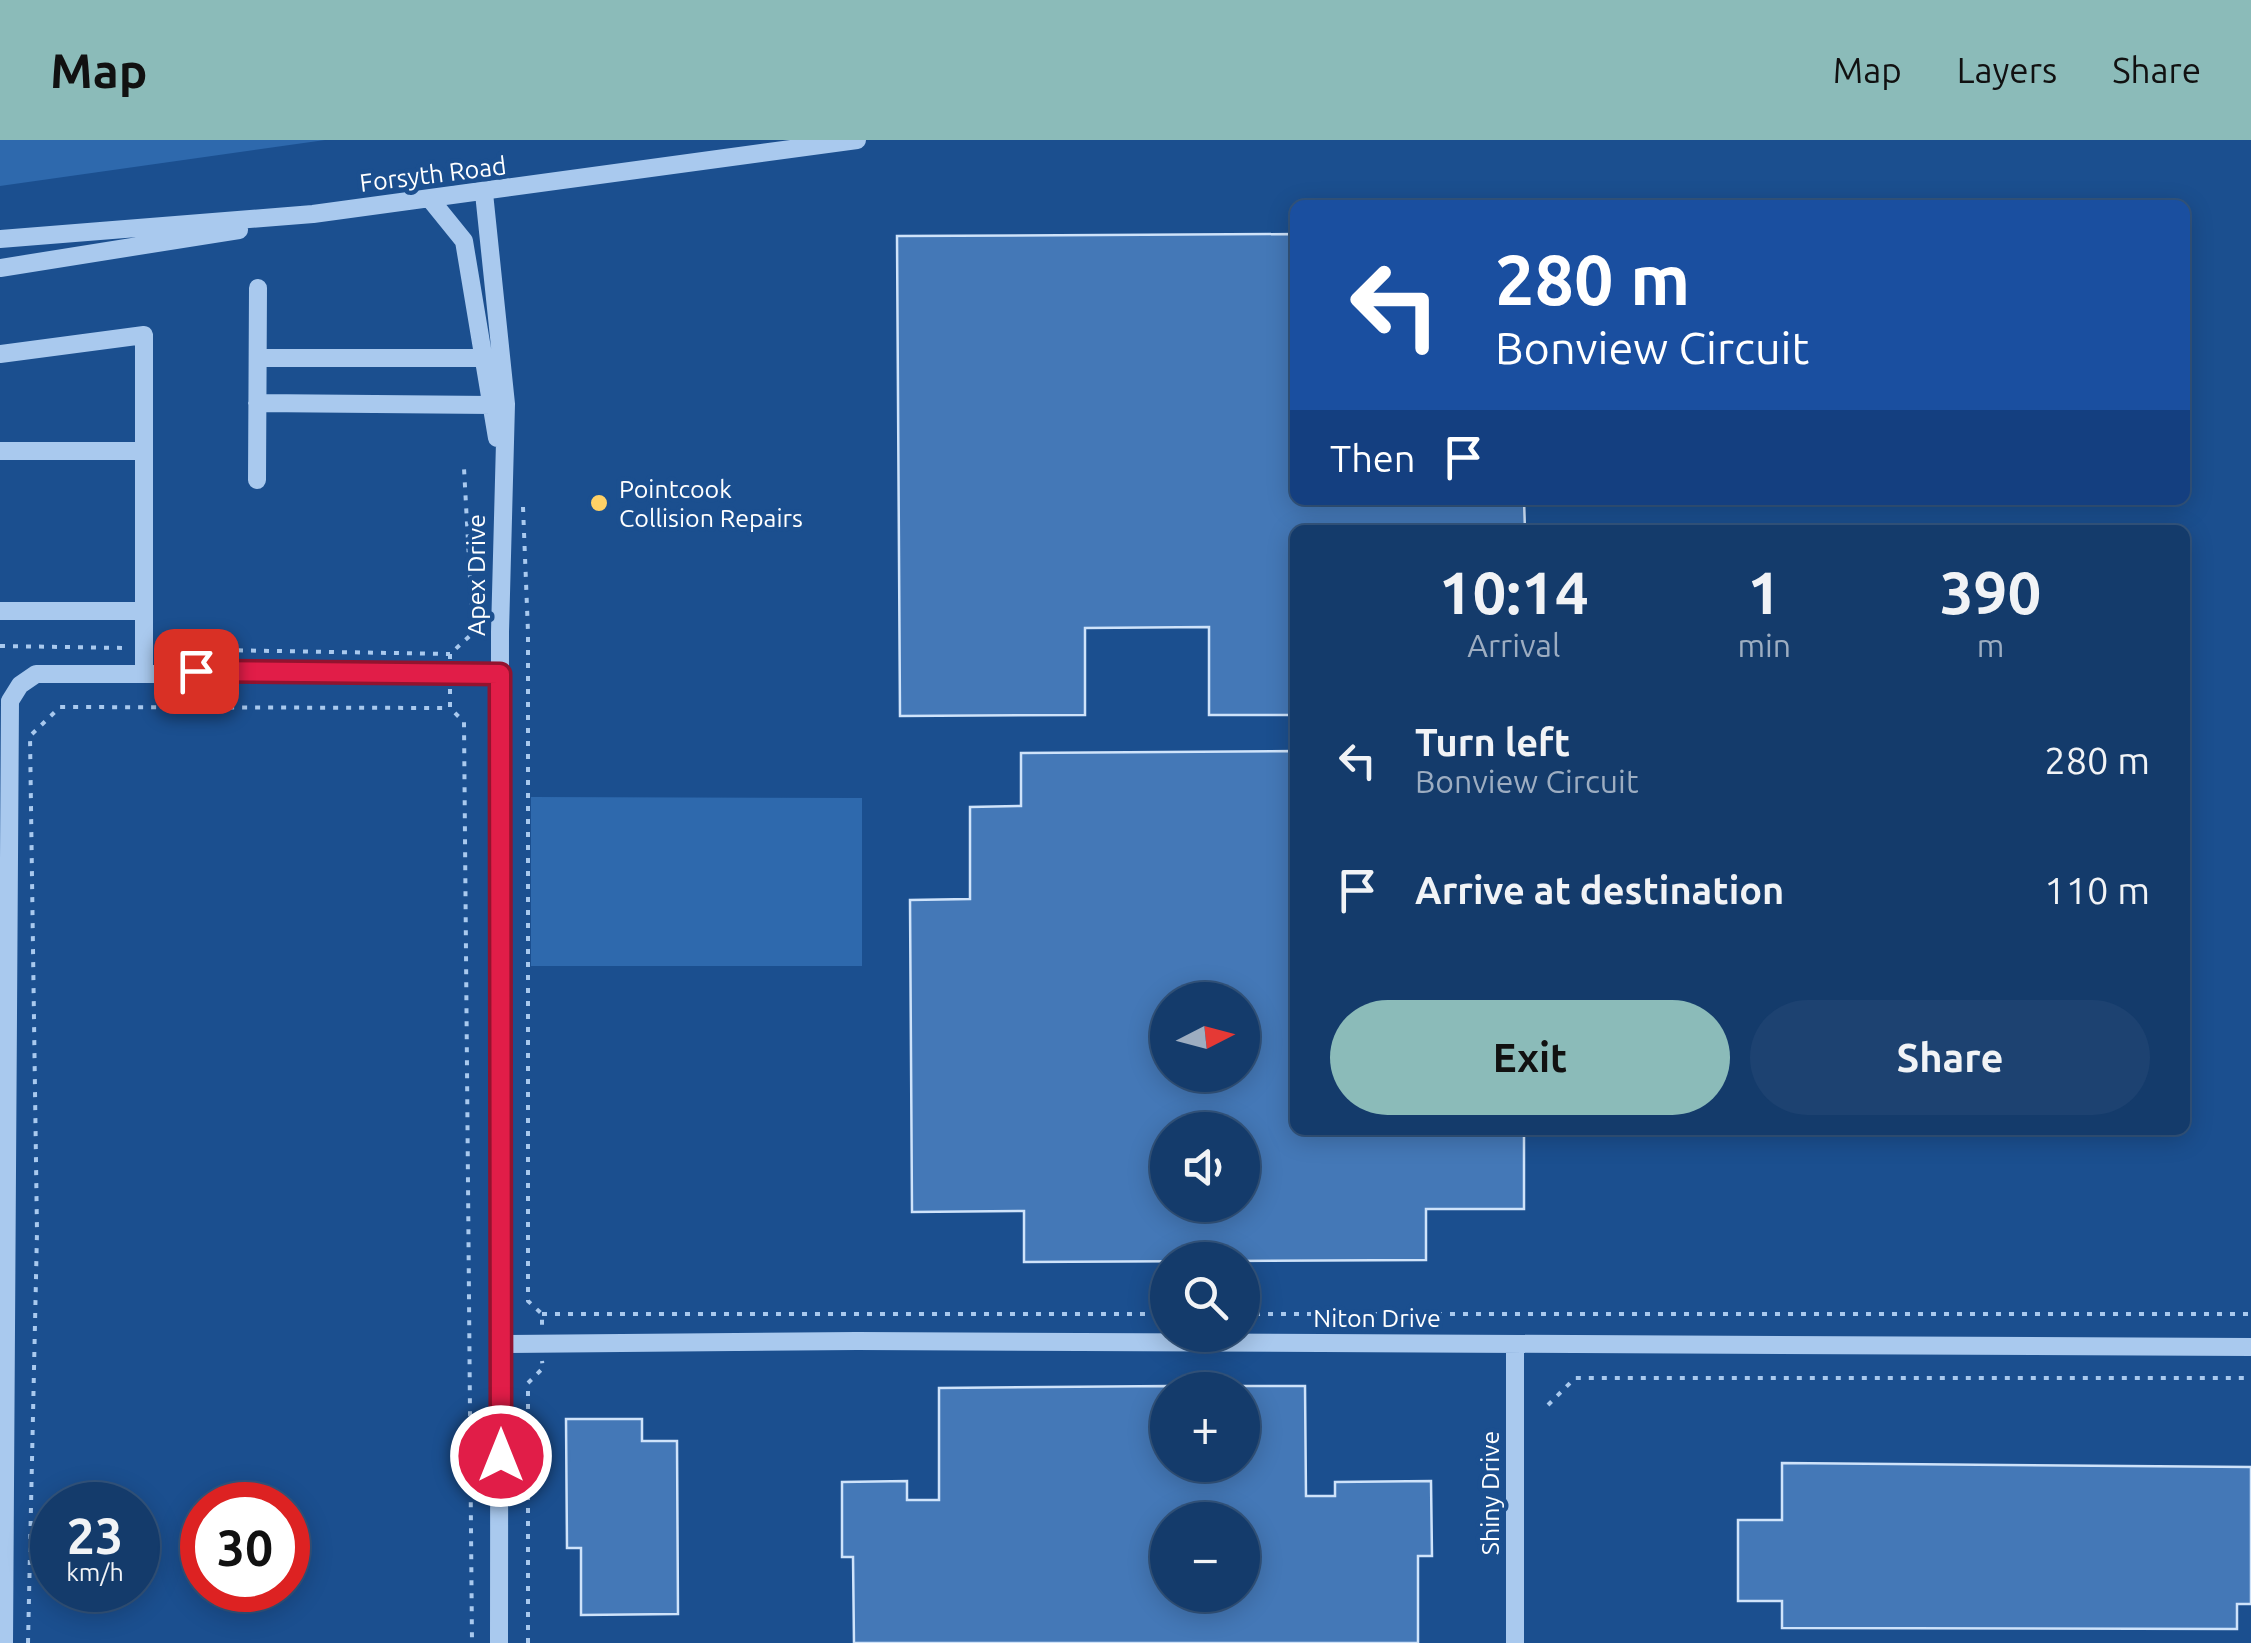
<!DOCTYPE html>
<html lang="en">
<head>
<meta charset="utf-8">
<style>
	:root { --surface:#143b6b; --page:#1d4271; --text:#f1f3f6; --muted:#9dadc1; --line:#33557e; --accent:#8bbbb9 }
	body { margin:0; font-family:Ubuntu,sans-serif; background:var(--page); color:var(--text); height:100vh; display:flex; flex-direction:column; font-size:38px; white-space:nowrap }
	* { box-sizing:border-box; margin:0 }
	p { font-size:32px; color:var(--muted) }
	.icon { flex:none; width:55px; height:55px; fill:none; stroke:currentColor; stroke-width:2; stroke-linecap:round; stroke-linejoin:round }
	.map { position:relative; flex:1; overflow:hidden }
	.panel { position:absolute; left:1290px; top:385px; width:900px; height:610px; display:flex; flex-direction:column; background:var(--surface); border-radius:15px; box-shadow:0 5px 25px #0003,0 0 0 2px var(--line) }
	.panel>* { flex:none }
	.hud { position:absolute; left:1290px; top:60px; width:900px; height:305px; border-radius:15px; box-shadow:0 5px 25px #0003,0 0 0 2px var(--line); background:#1a4fa0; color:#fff; overflow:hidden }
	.needle { width:65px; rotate:84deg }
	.tools { position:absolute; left:1150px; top:842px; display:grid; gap:20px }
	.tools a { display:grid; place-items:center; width:110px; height:110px; border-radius:50%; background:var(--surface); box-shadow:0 5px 25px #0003,0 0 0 2px var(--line); font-size:50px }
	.speed { position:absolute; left:30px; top:1342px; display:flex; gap:20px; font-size:50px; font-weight:700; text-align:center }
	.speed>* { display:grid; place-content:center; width:130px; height:130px; border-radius:50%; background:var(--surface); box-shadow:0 5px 25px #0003,0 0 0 2px var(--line); line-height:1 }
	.speed small { font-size:25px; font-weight:400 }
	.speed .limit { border:15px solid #d22; background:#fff; color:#111 }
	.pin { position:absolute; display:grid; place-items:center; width:85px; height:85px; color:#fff; margin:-42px; border-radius:20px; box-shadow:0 5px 15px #0006 }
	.me { position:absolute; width:110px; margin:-55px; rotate:0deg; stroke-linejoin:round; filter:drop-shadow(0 0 8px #0008) }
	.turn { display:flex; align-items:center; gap:35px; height:210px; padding:0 40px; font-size:45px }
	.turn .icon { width:130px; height:130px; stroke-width:2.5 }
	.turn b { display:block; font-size:70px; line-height:85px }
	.then { display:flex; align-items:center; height:95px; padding:0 40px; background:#0003; gap:20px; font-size:38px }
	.eta { display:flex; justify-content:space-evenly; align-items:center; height:170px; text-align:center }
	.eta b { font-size:60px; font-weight:700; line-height:70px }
	.primary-button { display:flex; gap:20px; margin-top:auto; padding:20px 40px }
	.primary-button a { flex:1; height:115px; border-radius:60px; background:var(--accent); color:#111; font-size:40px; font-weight:700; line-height:115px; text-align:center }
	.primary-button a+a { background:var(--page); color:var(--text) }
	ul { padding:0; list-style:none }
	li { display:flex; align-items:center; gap:30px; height:130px; padding:0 40px }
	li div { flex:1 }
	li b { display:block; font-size:38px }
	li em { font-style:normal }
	header { display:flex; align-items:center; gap:60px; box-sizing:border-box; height:140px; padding:0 50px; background:var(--accent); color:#111 }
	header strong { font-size:48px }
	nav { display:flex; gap:55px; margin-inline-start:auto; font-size:35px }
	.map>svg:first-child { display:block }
	.green { fill:#2e69ad }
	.building { fill:#4478b7; stroke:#cfe3fa; stroke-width:2.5; fill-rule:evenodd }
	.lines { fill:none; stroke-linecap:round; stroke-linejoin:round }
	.path { stroke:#a9c9ee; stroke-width:4; stroke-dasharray:5 8; stroke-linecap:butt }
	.minor { stroke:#a9c9ee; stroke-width:18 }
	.route-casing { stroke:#92132f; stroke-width:25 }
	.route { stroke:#e11d48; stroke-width:18 }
	.poi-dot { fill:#ffd166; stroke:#1b4f8f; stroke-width:4 }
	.labels { text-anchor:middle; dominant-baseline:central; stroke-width:9; stroke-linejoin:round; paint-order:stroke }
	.street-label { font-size:25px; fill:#fff; stroke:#1b4f8f }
	.poi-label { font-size:25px; fill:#fff; stroke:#1b4f8f; text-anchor:start }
</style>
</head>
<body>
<header>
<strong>Map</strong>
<nav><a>Map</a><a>Layers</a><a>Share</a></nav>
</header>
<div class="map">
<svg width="2251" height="1503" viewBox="0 0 2251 1503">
	<rect width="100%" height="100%" fill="#1b4f8f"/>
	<path class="green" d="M0,0H325L0,46Z
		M531,657L862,658V826H531Z"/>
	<path class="building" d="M1295,94V360H1524L1525,390H1295V575H1209V487L1085,488V575L900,576L897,96Z
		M1295,611V990H1524V1069H1426V1120L1024,1122V1071L912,1072L910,760L970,759V667L1021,666V613ZM1168,860H1242V935H1168ZM1168,990H1242V1065H1168Z
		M1168,1246V1325H1242V1246H1305L1306,1356H1335V1342L1431,1341L1432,1416H1418V1503H854L853,1417H842V1342L907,1341V1360H939V1248ZM1168,1380H1242V1455H1168Z
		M566,1279H642V1301H677L678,1474L581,1475V1408H567Z
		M1782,1323L2251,1327V1464H2237V1489L1782,1488V1461H1738V1380H1782Z"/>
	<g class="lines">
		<path class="path" d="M523,367L528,492V1161L542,1174V1186
			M0,506L126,508
			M160,509L450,514
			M450,519V514L473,493L464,328
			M450,549V568L464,582L472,1503
			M542,1174H1168
			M1242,1174H2251
			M1548,1265L1575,1238H2251
			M28,1503L37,1092L30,596L60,567L450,568
			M528,1503V1243L543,1228L542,1221"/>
		<path class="minor" d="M484,53L506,264L500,492L499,1503
			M430,59L464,101L497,298
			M0,99L313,74L857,0
			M0,128L239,90
			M0,214L144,195V532
			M258,218H485
			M257,263L492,265
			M0,311H144
			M257,340L258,148
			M0,471H144
			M502,1204L857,1201L2251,1207
			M4,1503L10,561L20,545L36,534H500
			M1515,1503V1204"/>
	</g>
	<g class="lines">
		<defs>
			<path id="route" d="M196,531L500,534L501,1316"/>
		</defs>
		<use href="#route" class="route-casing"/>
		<use href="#route" class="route"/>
	</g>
	<circle class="poi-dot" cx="599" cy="363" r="10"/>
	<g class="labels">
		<g class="street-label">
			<text transform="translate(433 34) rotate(-7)">Forsyth Road</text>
			<text transform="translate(476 435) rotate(-90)">Apex Drive</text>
			<text x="1377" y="1178">Niton Drive</text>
			<text transform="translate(1490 1353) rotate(-90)">Shiny Drive</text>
		</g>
		<g class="poi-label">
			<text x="619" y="349">Pointcook<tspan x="619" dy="29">Collision Repairs</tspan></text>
		</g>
	</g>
</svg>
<div class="tools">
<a><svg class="needle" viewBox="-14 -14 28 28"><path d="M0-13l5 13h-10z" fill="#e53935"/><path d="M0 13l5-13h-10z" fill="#9dadc1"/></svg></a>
<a><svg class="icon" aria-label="sound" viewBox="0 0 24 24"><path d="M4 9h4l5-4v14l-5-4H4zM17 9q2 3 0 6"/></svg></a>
<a><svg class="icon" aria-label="search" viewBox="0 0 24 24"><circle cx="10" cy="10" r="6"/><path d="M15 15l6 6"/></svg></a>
<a>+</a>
<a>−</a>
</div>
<div class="speed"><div>23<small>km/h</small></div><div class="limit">30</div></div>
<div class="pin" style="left:196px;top:531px;background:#d93025"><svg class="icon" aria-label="arrive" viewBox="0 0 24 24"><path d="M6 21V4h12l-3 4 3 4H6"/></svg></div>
<svg class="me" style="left:501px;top:1316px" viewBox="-20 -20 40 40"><circle r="17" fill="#e11d48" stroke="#fff" stroke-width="3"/><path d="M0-11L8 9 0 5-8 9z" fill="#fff"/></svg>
<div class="hud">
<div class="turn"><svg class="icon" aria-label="left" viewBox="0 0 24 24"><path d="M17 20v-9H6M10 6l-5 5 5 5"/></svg><div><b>280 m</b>Bonview Circuit</div></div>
<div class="then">Then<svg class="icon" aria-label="arrive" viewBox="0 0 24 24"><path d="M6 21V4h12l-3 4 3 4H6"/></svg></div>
</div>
<section class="panel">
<div class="eta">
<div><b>10:14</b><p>Arrival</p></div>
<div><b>1</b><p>min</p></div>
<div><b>390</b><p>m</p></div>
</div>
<ul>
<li><svg class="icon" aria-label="left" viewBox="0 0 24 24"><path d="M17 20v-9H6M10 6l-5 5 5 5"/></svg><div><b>Turn left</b><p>Bonview Circuit</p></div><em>280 m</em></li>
<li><svg class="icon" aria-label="arrive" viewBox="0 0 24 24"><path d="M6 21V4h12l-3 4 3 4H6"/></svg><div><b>Arrive at destination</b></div><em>110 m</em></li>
</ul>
<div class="primary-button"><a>Exit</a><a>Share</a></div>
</section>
</div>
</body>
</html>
